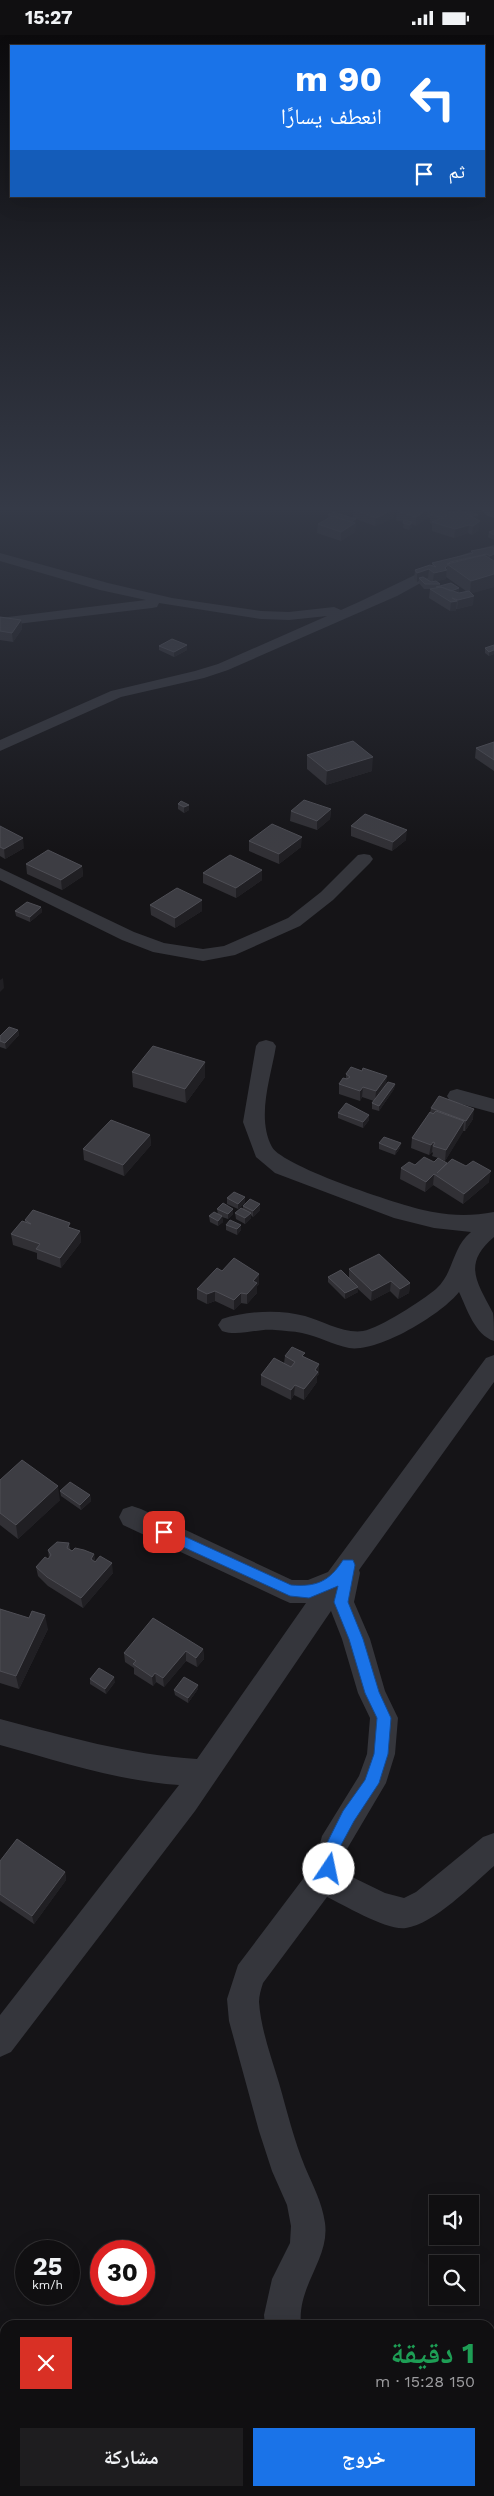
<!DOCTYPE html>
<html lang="ar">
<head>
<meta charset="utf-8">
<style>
	:root { --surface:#100f11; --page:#1e1d1f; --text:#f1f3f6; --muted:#9c9c9f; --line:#302f31; --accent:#1a73e8 }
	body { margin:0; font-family:"Work Sans","Noto Naskh Arabic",sans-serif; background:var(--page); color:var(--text); direction:rtl; height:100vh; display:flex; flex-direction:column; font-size:19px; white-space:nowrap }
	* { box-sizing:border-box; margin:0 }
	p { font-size:16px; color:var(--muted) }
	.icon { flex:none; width:28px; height:28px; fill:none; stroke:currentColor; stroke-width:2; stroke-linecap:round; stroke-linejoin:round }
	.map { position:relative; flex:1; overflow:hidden; direction:ltr }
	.sheet { position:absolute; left:0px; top:2285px; width:495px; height:176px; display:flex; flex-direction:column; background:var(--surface); border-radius:15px 15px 0 0; box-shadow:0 5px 20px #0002,0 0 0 1px var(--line); direction:rtl }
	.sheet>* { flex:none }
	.guide { position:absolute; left:10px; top:10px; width:475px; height:152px; border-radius:0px; box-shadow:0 5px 20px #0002,0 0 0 1px var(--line); direction:rtl; background:#1a73e8; color:#fff; overflow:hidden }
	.fabs { position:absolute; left:429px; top:2160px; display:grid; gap:10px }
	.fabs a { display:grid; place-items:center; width:50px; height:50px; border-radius:0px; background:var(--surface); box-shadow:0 5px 20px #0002,0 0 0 1px var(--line); font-size:25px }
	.speed { position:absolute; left:15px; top:2205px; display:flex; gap:10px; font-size:25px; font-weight:700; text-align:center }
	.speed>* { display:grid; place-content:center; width:65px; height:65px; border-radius:50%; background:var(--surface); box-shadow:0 5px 20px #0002,0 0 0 1px var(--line); line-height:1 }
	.speed small { font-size:12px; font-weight:400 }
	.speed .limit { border:8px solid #d22; background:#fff; color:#111 }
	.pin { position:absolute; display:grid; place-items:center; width:42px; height:42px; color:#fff; margin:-21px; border-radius:10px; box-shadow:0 2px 8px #0006 }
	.me { position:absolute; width:55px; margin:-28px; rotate:11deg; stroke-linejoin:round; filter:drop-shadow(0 0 4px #0008) }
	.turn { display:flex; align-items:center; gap:18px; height:105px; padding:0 20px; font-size:22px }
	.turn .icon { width:65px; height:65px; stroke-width:2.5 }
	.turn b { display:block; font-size:35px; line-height:42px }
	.then { display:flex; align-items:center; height:48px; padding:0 20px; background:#0003; gap:10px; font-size:19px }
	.round { display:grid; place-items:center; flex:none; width:52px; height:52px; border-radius:0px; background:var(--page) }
	.summary { display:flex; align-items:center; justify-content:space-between; height:85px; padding:0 20px }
	h1 { font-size:30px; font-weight:700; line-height:38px; color:#1e9e55 }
	.cta { display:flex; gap:10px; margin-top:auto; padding:10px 20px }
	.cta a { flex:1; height:58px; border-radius:0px; background:var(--accent); color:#fff; font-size:20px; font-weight:700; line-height:58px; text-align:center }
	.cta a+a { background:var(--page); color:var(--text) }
	.status { display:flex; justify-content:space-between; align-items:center; height:35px; padding:0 25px; background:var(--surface); direction:ltr }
	.status svg { height:14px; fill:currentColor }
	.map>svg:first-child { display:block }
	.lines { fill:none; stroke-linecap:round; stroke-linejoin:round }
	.street { fill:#35363c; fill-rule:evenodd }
	.primary { fill:#51525b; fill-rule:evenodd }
	.wall { fill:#313035; fill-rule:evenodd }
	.shaded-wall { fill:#201f23 }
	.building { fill:#3d3d43; stroke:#4e4e55 }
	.route { fill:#1a73e8; stroke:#114b97 }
</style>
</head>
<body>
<div class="status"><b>15:27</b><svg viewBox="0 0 49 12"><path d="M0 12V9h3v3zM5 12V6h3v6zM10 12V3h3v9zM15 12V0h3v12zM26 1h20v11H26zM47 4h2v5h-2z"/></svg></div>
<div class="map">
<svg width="494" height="2461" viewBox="0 0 494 2461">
	<rect width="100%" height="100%" fill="#151417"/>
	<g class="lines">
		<path class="street" d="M494,510V518L446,534L397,561L228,635L204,643L121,662L0,716V705L111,656L195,636L218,629L327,581L289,585L261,584L159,568L157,572L152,573L0,591V583L146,565L100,555L0,526V518L108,548L172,563L261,576L289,577L334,572L341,575C392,553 439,524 494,510Z
			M364,819L370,820L373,824L370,828L333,865L300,891L235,920L203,926L153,917L122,905L0,845V833L134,897L164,908L203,914L224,911L288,883L321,857L358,820Z
			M266,1005L273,1007L276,1011C271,1042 256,1082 272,1112C283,1132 407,1173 433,1177C454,1181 473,1181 494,1177V1202C462,1229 477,1247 493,1278C494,1285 494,1298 494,1306C475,1300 467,1274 459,1257C442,1279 378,1318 349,1313C333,1310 318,1301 302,1298C293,1296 284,1296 275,1295C257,1293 239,1302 222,1296L218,1290L222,1284C247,1276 279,1274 305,1281C322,1286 345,1299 363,1296C380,1293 423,1265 436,1254C454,1238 452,1212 471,1197L434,1193L394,1183L275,1138L256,1122L243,1087L256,1011L259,1007Z
			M457,1054L494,1064V1078L450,1066L447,1061L450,1056Z
			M494,1320V1347L359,1535L360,1538L354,1567L370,1604L385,1656L398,1683L395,1719L386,1748L347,1814L344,1833L348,1840L385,1858L404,1863L416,1857L483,1802L494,1798V1831C472,1850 434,1889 406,1893C387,1896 344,1870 327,1862L263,1948C261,1954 259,1961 259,1967C261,1995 271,2021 279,2048C287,2076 294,2105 305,2132C313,2151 322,2167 325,2188C330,2224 297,2250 301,2290H265L264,2280L272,2244L290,2208L291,2191L287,2170L272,2136L259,2096L229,1986L227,1964L238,1930L315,1828L322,1801L359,1741L367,1719L370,1683L358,1658L342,1604L331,1576L195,1776L11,2017L0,2022V1980L179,1750C118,1746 59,1726 0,1710V1684C65,1701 129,1720 197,1724L306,1568H290L281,1564L123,1490L119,1482L123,1474L132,1471L141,1474L292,1545H308L328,1537L486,1323Z
			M490,2330H494V2366H490Z"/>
		<path class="primary" d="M479,473H494V483L488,481Z"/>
	</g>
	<path class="wall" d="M402,473H436L451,479L464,478V477L478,480V484L477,485L479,495L472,500L468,498L454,503L432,496V489L430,488V483L428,482L427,483L416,491L412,489V492L409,495L403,493L404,487L396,485L397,476Z
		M451,473H462V474L456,475Z
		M353,474L394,483L375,491L353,483Z
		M328,480L356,484L355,497L341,506L317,498L318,489L328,483Z
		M494,495V505L488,502L489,497Z
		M492,512L494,552L471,558L473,570L457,574H456V576H450L429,563L430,554H424L419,548V546L417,547L414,544L415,535L432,530V528L471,519V516ZM446,542L466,556L459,558L440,551V549L437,546L446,544Z
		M0,582L21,585L22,594L13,607L0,605Z
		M494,610V619L489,621L485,618V613Z
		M159,611L187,615L174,622L159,615Z
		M494,707V736L475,723L476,713Z
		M307,720L372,736L326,750L307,734Z
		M178,769L189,770V775L184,778L178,774Z
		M331,774L330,784L317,795L290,786L291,776Z
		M0,791L24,813L5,824L0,821Z
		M351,791L406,805L392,816L351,801Z
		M249,806L301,812L279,829L249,816Z
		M26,829L82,831L83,841L62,855L27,839Z
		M262,835V845L236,863L203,848V838Z
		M202,865V876L175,893L151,880L150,870Z
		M41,872L42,877L30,887L16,881L15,876Z
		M18,995L19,1000L6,1014L0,1012V1001Z
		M205,1027V1042L186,1068L133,1052L132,1037Z
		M346,1039L386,1050L395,1049L394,1054L379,1076L372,1074V1068L374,1066L362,1062L360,1066L339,1059V1049L346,1044Z
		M431,1073L473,1084L465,1096H463L445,1126L438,1123L447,1129L489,1147L463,1169L433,1150L425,1157L400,1144L401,1133L415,1130L434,1127L438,1123L432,1121L433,1118L432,1117L429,1120L411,1113L412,1103L430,1078Z
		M338,1078L369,1085L363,1093L338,1083Z
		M150,1100L151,1110L124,1141L84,1125L83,1114Z
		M379,1108L400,1113L395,1120L379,1114Z
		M227,1163L245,1168L238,1174L227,1169Z
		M260,1169V1175L253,1182L251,1180V1183L245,1189L236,1184L235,1178L243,1174V1171Z
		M217,1174H233V1179L228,1184L222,1182L223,1187L218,1191L210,1187L209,1181L218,1179Z
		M25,1185L71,1193L80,1196L81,1207L61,1233L37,1224V1218L13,1210L11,1199L25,1187Z
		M226,1190L241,1195L237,1200L226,1195Z
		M349,1234L410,1248L409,1258L398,1264L390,1256L371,1266L358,1254V1257L345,1264L328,1247V1242H349Z
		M222,1236L259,1239V1249L257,1251V1258L247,1269L241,1268L234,1275L215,1266L207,1269L197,1264V1254Z
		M285,1321L304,1322L319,1329V1339L317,1341V1347L304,1365L294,1360L291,1365L261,1350V1340L284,1328Z
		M0,1445L60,1465L18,1504L0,1490Z
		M60,1456L90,1460L91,1466L81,1475L61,1461Z
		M69,1508L70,1514L72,1516L94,1519L95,1527L113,1538L83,1573L48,1551L38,1541L36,1532L49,1523L48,1515Z
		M0,1574L48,1594L19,1654L0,1648Z
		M203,1614L204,1624L197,1632L186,1626L164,1652L156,1647L153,1651L134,1639V1633L125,1627L124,1618Z
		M90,1644L115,1647L106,1659L90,1649Z
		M198,1650V1654L188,1668L175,1660L174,1655Z
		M0,1826L65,1837L66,1845L34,1889L0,1866Z"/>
	<path class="shaded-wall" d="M456,473H462V474L456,475Z
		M394,474V483L375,491L376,483Z
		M428,474L427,483L416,491V482Z
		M451,477L450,486L440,490L441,482Z
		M478,480V484L471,486L472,481Z
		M356,484L355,497L341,506V497Z
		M480,486L479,495L472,500L473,491Z
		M412,487V492L409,495L410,490Z
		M469,490L468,498L454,503L455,494Z
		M494,519V527L489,530L490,521Z
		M447,530L446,544L433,547L434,538L445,533Z
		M429,534L428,543L421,545L419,543V546L417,547V538Z
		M494,539V552L470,559L471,546Z
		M459,553V558L444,562L445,557Z
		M474,561L473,570L457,574L458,565Z
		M457,566L456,576H450L451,567Z
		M21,585L22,594L13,607L12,598Z
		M187,610V615L174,622V617Z
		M494,615V619L489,621V617Z
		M373,722L372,736L326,750L327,736Z
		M189,770V775L184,778V772Z
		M331,774L330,784L317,795V786Z
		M407,795L406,805L392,816L393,807Z
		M302,802L301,812L279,829V819Z
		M23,803L24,813L5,824L4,814Z
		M82,831L83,841L62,855L61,845Z
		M262,835V845L236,863V853Z
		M202,865V876L175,893V883Z
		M41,872L42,877L30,887V882Z
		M3,943L4,953L0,957V945Z
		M18,995L19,1000L6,1014L5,1008Z
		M205,1027V1042L186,1068L185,1054Z
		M387,1041L386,1051L375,1067L376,1056Z
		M395,1049L394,1054L379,1076V1071Z
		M363,1052L362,1062L360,1066V1056Z
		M474,1074L473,1084L465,1096L466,1086Z
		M369,1080V1085L363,1093V1087Z
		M464,1086L463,1097L445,1126L446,1115Z
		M150,1100L151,1110L124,1141L123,1130Z
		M433,1107L432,1117L429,1120L431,1110Z
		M401,1108L400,1113L395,1120L396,1115Z
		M491,1136L489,1147L463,1169L464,1159Z
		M434,1139L433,1150L425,1157L426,1147Z
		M245,1162V1168L238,1174V1169Z
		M260,1169V1175L253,1182V1176Z
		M233,1174V1179L228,1184V1179Z
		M251,1178V1183L245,1189V1183Z
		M222,1181L223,1187L218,1191V1186Z
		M241,1190V1195L237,1200V1194Z
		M80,1196L81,1207L61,1233L60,1223Z
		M259,1239V1249L257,1251V1258L247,1269V1259L253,1246Z
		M391,1246L390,1256L371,1266L372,1256Z
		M410,1248L409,1258L398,1264L400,1254Z
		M358,1252V1257L345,1264V1258Z
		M215,1256V1266L207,1269V1259Z
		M241,1258V1268L234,1275V1265Z
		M319,1329V1339L317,1341V1347L304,1365V1354L315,1335Z
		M295,1350L294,1360L291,1365V1355Z
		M58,1451L60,1465L18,1504L16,1490Z
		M90,1460L91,1466L81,1475L80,1470Z
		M94,1519L95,1529L91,1524Z
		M112,1528L113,1538L83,1573L81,1563Z
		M45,1580L48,1594L19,1654L16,1641Z
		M203,1614L204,1624L197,1632L196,1623Z
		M186,1616V1626L164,1652L163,1643Z
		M155,1638L156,1647L153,1651L152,1642Z
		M114,1642L115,1647L106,1659L105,1654Z
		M198,1650V1654L188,1668V1663Z
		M65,1837L66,1845L34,1889L32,1881Z
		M72,2456H76L73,2461H68Z"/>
	<path class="building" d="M357,473H391L394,474L376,483L353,474Z
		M402,473H422L428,474L416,482L397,476Z
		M426,473H436L451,477L441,482L430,480L433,475Z
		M459,475L480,486L473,491L469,490L455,494L432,487Z
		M469,476L478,480L472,481L464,477Z
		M333,477L356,484L351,487L328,480Z
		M332,481L355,488L341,497L318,489Z
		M404,485L412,487L410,490L403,488Z
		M494,495V500L489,497Z
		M492,512L494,513V519L490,521L487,519L450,527L445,533L447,535L434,538L429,534L417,538L415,535L430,530L436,532L432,528L473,518L471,516Z
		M484,520L494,526V539L471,546L447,529Z
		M423,542L431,547L436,546L440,549H425L419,543Z
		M451,548L459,553L451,556L441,552H436Z
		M441,552L459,558L469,556L474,561L458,565L452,563L457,566L451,567L430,554Z
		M0,582L21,585L12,598L0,596Z
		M172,604L187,610L174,617L159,611Z
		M494,610V615L489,617L485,613Z
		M353,706L373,722L327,736L307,720Z
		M494,707V725L476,713Z
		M304,765L331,774L317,786L291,776Z
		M181,766L189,770L184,772L178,769Z
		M365,779L407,795L393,807L351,791Z
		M272,789L302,802L279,819L249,806Z
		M0,791L23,803L4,814L0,812Z
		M48,815L82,831L61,845L26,829Z
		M230,820L262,835L236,853L203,838Z
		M177,853L202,865L175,883L150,870Z
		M27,867L41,872L30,882L15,876Z
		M9,992L18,995L5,1008L0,1006V1001Z
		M153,1011L205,1027L185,1054L132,1037Z
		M351,1032L362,1036L363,1033L387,1041L376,1056L363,1052L360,1056L339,1049L343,1043L347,1044L350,1042L346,1039Z
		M388,1047L395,1049L379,1071L372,1068Z
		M439,1061L474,1074L466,1086L431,1073Z
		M346,1068L369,1080L363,1087L338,1078Z
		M436,1076L464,1086L446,1115L433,1111L435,1108L433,1107L431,1110L412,1103L430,1077L433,1079Z
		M111,1085L150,1100L123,1130L83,1114Z
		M384,1102L401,1108L396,1115L379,1108Z
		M424,1122L434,1127L438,1123L447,1128L437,1138L452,1124L466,1131L473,1126L491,1136L464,1159L434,1139L426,1147L401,1133L409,1127L415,1130Z
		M234,1157L245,1162L238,1169L227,1163Z
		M250,1164L260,1169L253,1176L243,1171Z
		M223,1168L233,1174L228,1179L217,1174Z
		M241,1173L251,1178L245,1183L235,1178Z
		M33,1175L70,1188L68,1192L80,1196L60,1223L36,1214L40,1209L11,1199L22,1186L31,1189L25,1185Z
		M214,1177L222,1181L218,1186L209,1181Z
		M230,1185L241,1190L237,1194L226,1190Z
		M379,1219L410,1248L400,1254L391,1246L372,1256L349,1234Z
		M234,1223L259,1239L253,1246L257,1248L247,1259L241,1258L234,1265L215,1256L207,1259L197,1254L217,1233L222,1236Z
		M341,1235L358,1252L345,1258L328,1242Z
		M292,1312L305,1318L302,1321L319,1329L315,1335L318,1337L304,1354L295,1350L291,1355L261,1340L274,1323L291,1332L295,1327L285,1321Z
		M22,1425L58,1451L16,1490L0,1478V1445Z
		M70,1447L90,1460L80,1470L60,1456Z
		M57,1507L69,1508L67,1513L72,1516L75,1513L84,1515L94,1519L91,1524L95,1527L100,1521L112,1528L81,1563L47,1542L36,1532L45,1522L48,1524L51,1520L48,1515Z
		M0,1574L29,1583L32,1576L45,1580L16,1641L0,1636Z
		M153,1583L203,1614L196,1623L186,1616L163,1643L155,1638L152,1642L133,1629L136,1626L124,1618Z
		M99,1633L114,1642L105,1654L90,1644Z
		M184,1642L198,1650L188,1663L174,1655Z
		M17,1804L65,1837L32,1881L0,1859V1826Z
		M0,2327L5,2331V2444L3,2447L0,2444Z
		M11,2456H72L68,2461H8Z"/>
	<linearGradient id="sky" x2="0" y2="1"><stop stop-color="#0c0b0d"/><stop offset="0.58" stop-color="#353a47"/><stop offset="1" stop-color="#353a47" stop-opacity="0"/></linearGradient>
	<rect width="494" height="817" fill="url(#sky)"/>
	<path class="route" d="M164,1492L291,1550C316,1552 329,1547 343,1525H353L355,1530L348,1567L363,1604L379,1657L391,1683L388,1719L379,1748L354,1786L340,1812L334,1840L329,1842L323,1840L321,1834L328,1806L343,1776L365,1745L374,1719L377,1683L365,1658L349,1604L334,1567L338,1551L309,1563L290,1561L159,1501L157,1497L159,1493Z"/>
</svg>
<div class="fabs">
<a><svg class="icon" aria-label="sound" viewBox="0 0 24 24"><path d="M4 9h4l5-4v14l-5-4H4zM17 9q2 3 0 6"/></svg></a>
<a><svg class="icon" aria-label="search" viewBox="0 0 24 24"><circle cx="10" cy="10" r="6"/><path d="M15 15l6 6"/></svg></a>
</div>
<div class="speed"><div>25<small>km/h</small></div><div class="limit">30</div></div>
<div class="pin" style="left:164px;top:1497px;background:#d93025"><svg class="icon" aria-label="arrive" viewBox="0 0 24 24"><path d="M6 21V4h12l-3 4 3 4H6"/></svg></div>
<svg class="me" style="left:329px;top:1834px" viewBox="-20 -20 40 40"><circle r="19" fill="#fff"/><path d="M0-13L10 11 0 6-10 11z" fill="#1a73e8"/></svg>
<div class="guide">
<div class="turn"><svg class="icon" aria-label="left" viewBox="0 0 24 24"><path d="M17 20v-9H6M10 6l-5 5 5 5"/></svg><div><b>90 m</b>انعطف يسارًا</div></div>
<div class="then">ثم<svg class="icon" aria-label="arrive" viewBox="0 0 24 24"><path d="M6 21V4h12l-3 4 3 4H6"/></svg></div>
</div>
<section class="sheet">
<div class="summary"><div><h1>1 دقيقة</h1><p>150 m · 15:28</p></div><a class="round" style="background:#d93025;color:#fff"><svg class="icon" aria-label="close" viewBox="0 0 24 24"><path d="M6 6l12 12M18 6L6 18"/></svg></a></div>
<div class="cta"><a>خروج</a><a>مشاركة</a></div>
</section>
</div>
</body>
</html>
